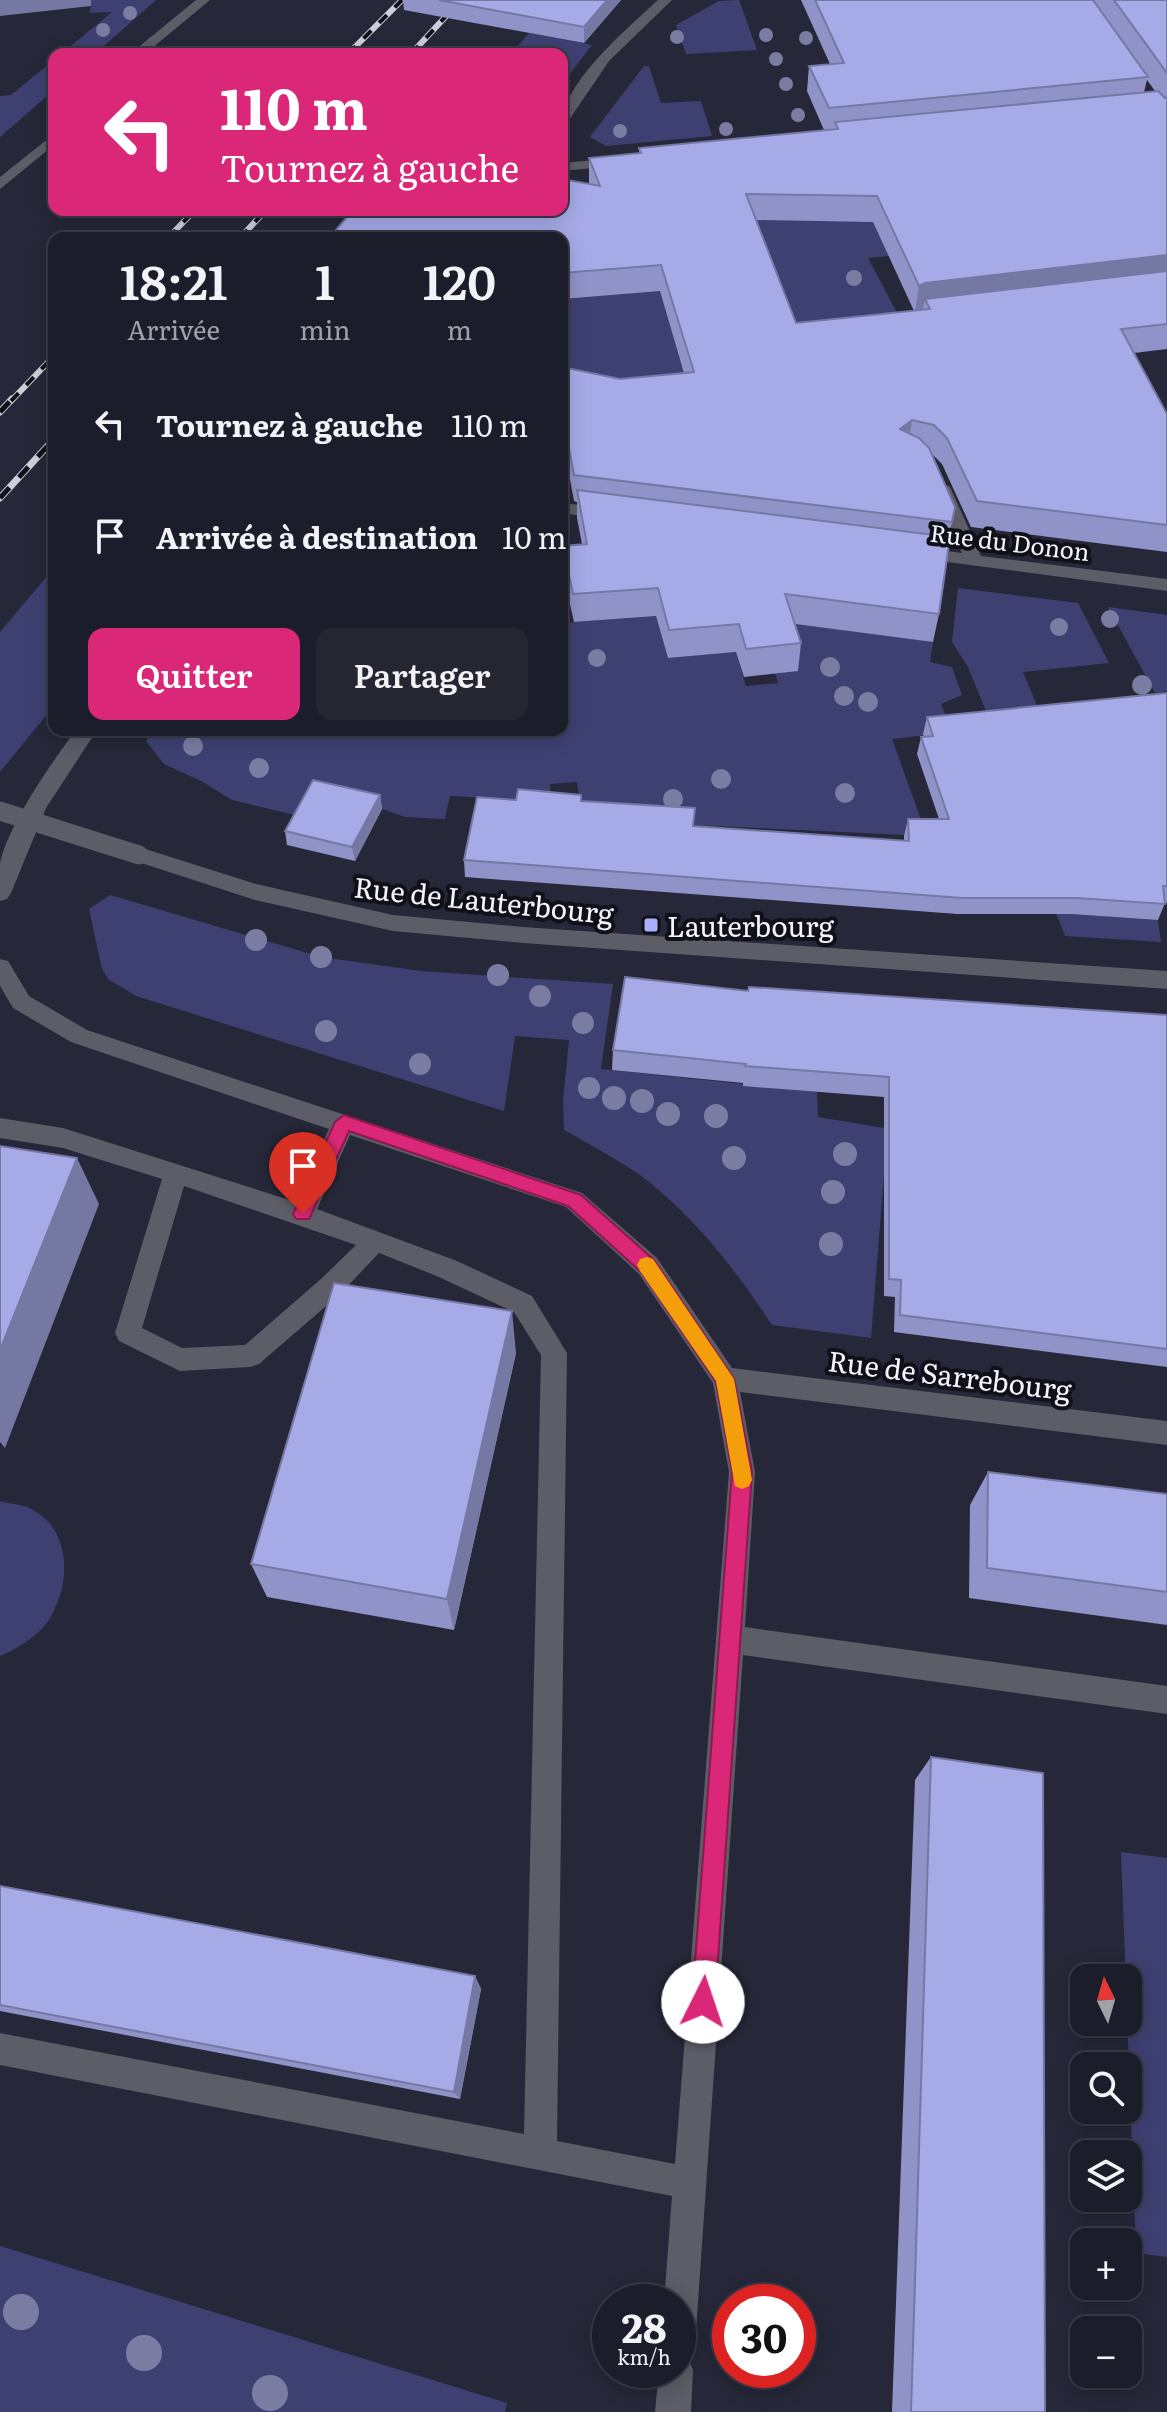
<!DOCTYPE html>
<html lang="fr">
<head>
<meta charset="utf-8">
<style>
	:root { --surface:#1c1d2a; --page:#252632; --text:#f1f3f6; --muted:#a0a2a8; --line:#3a3b47; --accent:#db2777 }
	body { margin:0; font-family:Literata,serif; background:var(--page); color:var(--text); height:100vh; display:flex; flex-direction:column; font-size:30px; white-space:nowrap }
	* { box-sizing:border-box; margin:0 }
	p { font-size:26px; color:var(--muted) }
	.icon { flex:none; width:44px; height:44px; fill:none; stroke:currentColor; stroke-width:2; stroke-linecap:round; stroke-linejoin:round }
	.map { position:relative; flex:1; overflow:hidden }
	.details { position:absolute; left:48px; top:232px; width:520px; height:504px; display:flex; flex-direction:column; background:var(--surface); border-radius:16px; box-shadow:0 4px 20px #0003,0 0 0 2px var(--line) }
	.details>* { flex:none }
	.top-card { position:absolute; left:48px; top:48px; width:520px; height:168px; border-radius:16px; box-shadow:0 4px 20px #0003,0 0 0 2px var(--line); background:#db2777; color:#fff; overflow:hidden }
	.needle { width:52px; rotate:355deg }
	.fabs { position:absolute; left:1070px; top:1964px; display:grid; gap:16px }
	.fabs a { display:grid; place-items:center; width:72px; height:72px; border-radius:16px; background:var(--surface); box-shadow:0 4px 20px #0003,0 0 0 2px var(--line); font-size:40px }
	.speed { position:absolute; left:592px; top:2284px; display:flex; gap:16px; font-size:40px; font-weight:700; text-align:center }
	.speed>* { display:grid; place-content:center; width:104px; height:104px; border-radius:50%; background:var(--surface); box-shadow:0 4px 20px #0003,0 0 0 2px var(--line); line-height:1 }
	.speed small { font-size:20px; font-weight:400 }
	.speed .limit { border:12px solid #d22; background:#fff; color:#111 }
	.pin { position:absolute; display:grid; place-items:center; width:68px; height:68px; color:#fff; margin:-82px -34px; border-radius:50% 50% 50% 0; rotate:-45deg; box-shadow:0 0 8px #0007 }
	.pin .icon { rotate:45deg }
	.me { position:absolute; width:88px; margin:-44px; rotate:4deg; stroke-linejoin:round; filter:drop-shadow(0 0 6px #0008) }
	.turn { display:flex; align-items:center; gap:28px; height:168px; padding:0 40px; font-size:36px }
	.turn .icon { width:104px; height:104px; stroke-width:2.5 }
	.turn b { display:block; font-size:56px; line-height:68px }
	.eta { display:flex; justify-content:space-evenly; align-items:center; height:136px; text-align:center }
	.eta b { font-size:48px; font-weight:600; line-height:56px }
	.button { display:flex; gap:16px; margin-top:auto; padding:16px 40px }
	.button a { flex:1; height:92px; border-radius:16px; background:var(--accent); color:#fff; font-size:32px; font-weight:600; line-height:92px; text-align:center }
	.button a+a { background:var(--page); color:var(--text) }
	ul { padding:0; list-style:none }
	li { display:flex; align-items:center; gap:24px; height:112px; padding:0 40px }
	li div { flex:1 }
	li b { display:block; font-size:30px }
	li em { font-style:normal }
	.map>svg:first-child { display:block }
	.green { fill:#3e4072 }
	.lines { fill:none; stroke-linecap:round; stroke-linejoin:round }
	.minor { fill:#5c5d66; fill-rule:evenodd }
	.rail-far1-casing { stroke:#cecfd9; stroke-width:6 }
	.rail-casing { stroke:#cecfd9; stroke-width:7 }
	.rail-far1 { stroke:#101118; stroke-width:4; stroke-dasharray:11; stroke-linecap:butt }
	.rail { stroke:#101118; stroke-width:5; stroke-dasharray:14; stroke-linecap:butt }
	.minor-bridge { stroke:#5c5d66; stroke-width:19 }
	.tree { fill:#7a7da1 }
	.wall { fill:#8f93c8; fill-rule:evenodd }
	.shaded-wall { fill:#7478a2 }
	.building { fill:#a6abe8; stroke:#7478a2; stroke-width:2 }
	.route { fill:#db2777; stroke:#8e194d; stroke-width:2 }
	.slow { fill:#f59e0b }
	.poi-dot { fill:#aab0fb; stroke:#101118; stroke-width:3 }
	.labels { text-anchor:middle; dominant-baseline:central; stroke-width:8; stroke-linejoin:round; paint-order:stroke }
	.far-street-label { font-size:24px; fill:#f3f4fd; stroke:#101118 }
	.street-label { font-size:28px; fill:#f3f4fd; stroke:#101118 }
	.poi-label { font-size:28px; fill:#f3f4fd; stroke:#101118; text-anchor:start }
</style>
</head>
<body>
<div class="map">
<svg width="1167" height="2412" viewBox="0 0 1167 2412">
	<rect width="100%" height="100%" fill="#262738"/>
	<path class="green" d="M91,0H156L95,54H61L112,12L90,13Z
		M739,0L757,50L686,54L676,25L719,1Z
		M529,33L592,45L562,84V54H511Z
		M54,60V90L0,137V96L11,95Z
		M644,66H649L661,103L701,101L712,136L606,146L590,137Z
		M861,151L889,256L868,258L926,367L692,398L562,421V256Z
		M54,568V706L0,772V632Z
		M958,588L1078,603L1109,663L1023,672L1048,732L1004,755L968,667L952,642Z
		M1108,607L1167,615V691L1155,693Z
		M656,616L668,658L736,652L746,686L778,683L758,619L933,642L930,662L952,667L962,695L941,704L952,732L892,739L927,836L694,825L581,815L577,782L550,784L552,809L487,798L450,796L445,819L405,817L382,809L303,817L232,800L203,782L164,764L146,741L154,730H562V623Z
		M1045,885L1072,914L1158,920L1161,942L1065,936Z
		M110,895L321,957L421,971L613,984L601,1069L817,1092L818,1117L884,1128V1175L871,1338L772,1325C740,1277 706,1231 662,1193C634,1167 597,1149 564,1130L563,1100L569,1040L515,1036L504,1111L136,996L108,979L102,969L89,909Z
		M0,1501C9,1504 22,1504 31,1509C74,1530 71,1590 46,1624C34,1639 16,1649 0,1656Z
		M1121,1852L1167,1858V2257L1136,2253Z
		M0,2246L507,2403L505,2412H0Z"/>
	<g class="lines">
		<path class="minor" d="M196,0H210L145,54H130Z
			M658,0H672L609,61L567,123L562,124C562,83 629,27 658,0Z
			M54,134V145L0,189V177Z
			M619,158L624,159V165L562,171V163Z
			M941,482L950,487L981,556L1167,579V591L909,557L906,553L915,547L962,553L932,487Z
			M562,503L609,508L618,514L609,520L562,513Z
			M76,730H97L46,808L11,893L7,899L0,901C0,889 0,874 0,863C9,823 52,762 76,730Z
			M139,847L256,884L393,915L523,927L1167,971V989L523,943L393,931L255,900L132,860L129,855L132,850Z
			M0,959L8,961L29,996L87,1030L582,1193L657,1258L732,1368L1167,1421V1445L740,1392L755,1472L745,1627L1167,1686V1714L743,1655L695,2345L688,2358L693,2370L691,2412H655L659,2370H678V2302H664L672,2196L0,2065V2033L524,2134L541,1355L514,1312L439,1277L379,1253L340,1294L259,1364L250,1367L180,1371L119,1341L115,1333L162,1179L63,1148L0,1138V1118L63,1128L296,1202L329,1129L71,1042L13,1008L0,986ZM350,1135L566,1207L639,1274L713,1383L729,1472L675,2164L557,2141L567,1353L532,1296L457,1261L317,1209ZM184,1186L356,1245L322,1278L245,1345L182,1348L142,1328Z"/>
		<defs>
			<path id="rail-far1" d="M348,54L402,0
				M411,54L461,0
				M168,238L195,210
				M240,238L266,210
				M11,401L54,356"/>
			<path id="rail" d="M0,412L12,399
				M0,498L54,439"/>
		</defs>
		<use href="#rail-far1" class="rail-far1-casing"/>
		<use href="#rail" class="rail-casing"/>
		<use href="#rail-far1" class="rail-far1"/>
		<use href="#rail" class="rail"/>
		<path class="minor-bridge" d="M0,811L139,855"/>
	</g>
	<g class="tree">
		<circle cx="130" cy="13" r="7"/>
		<circle cx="103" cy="30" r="7"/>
		<circle cx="766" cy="35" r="7"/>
		<circle cx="677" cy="37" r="7"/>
		<circle cx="806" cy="38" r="7"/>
		<circle cx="776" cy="59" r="7"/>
		<circle cx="786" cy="84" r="7"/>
		<circle cx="798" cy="115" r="7"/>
		<circle cx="726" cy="129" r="7"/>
		<circle cx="620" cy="131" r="7"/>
		<circle cx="854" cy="278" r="8"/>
		<circle cx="1110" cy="619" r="9"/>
		<circle cx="1059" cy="627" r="9"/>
		<circle cx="597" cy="658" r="9"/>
		<circle cx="830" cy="667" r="10"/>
		<circle cx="1142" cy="685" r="10"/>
		<circle cx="844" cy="696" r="10"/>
		<circle cx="868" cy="702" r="10"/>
		<circle cx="193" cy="746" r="10"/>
		<circle cx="259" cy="768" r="10"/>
		<circle cx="721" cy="779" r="10"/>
		<circle cx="845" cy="793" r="10"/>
		<circle cx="673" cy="799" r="10"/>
		<circle cx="256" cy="940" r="11"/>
		<circle cx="321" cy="957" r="11"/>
		<circle cx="498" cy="975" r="11"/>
		<circle cx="540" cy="996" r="11"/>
		<circle cx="583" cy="1023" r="11"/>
		<circle cx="326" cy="1031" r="11"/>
		<circle cx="420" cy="1064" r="11"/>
		<circle cx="589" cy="1088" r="11"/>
		<circle cx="614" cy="1098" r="12"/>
		<circle cx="642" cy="1101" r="12"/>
		<circle cx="668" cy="1114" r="12"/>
		<circle cx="716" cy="1116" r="12"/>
		<circle cx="845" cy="1154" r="12"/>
		<circle cx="734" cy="1158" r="12"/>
		<circle cx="833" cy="1192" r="12"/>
		<circle cx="831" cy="1244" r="12"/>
		<circle cx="21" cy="2312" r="18"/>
		<circle cx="144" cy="2353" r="18"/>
		<circle cx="270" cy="2393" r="18"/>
	</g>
	<path class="wall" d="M403,0H621L584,43L404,10Z
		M801,0H1167V349L1134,353L1167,414V552L971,527L942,464L931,453L952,522L949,537L939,614L933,642L795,624L801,643L798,671L744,677L736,652L668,658L656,616L574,622L563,574V546L582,544L577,518V502L574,501L569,474L562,473V367L620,379L684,373L660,291L562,299V238L484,210L589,184V158L639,153V148L824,130L807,91L809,66L830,64ZM1147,80L1155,91L1144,92ZM756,220L873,222L914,311L796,323Z
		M1167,693V903H1165L1158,920L1071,914H957L465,877L464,860L516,800L581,801L693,826L904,841V836L908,819H939L917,754L921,737H924L923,734L927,717Z
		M380,795L382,809L355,861L287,845L285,831Z
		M748,991L1167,1015V1367L894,1332L895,1297L884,1296V1097L743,1086V1083L612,1070L613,1050Z
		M516,1353L454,1630L267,1597L251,1564Z
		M988,1472L1167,1494V1625L969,1598L970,1505Z
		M931,1757L1045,2412H892L915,1780Z
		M0,1886L475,1976L481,1989L460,2099L0,2011Z"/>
	<path class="shaded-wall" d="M0,0H91V6L0,16Z
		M607,0H621L584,43V27Z
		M463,210H484L463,238L461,212Z
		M1167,255V280L925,299L923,309L915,312L919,286L925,283Z
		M912,420L908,446L900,429Z
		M380,795L382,809L355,861L352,847Z
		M77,1158L99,1204L5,1448L0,1442V1350Z
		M512,1311L516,1353L454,1630L447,1599Z
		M475,1976L481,1989L460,2099L454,2092Z"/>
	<path class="building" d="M439,0H607L584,27Z
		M815,0H1093L1148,77L829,108L809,66L844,63Z
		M1114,0H1167V73Z
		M1158,91L1165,98L1167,97V255L925,283L919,286L877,196L746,194L796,323L930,309L925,299L1167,271V324L1121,329L1167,414V525L977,501L947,438L934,425L912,420L900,429L919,438L929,448L955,507L952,522L574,475L569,448L562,447V367L620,379L694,372L661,265L562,273V238H329L353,210H463L461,212L481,215L485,210H562V179L600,186L589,158L641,153L639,148L838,129L835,122Z
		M577,490L950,537L939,614L785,594L801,643L746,649L739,624L669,630L658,588L573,594L563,546L587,544Z
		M1167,693V886H1163L1165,904L1077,898H962L464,860L477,797L516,800L518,789L581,795V801L695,808L693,826L909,841L908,819H949L921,737L933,736L927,717Z
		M313,780L380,795L352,847L285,831Z
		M625,977L748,991L749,987L1167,1015V1349L900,1315L901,1280L889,1279V1077L745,1066L746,1064L613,1050Z
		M0,1146L77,1158L0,1350Z
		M334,1283L512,1311L447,1599L251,1564Z
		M988,1472L1167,1494V1592L987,1568Z
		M931,1757L1043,1773L1045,2412H911Z
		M0,1886L475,1976L454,2092L0,2005Z"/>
	<path class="route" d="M344,1115L581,1195L654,1260L734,1379L752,1472L715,2002L712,2010L703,2013L695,2010L692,2002L732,1472L716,1382L641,1272L568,1206L349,1131L309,1219H296L293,1214L335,1122Z"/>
	<path class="slow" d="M647,1257L653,1259L734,1379L752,1480L749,1486L742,1489L735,1486L716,1381L640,1271L637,1265L640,1259Z"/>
	<rect class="poi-dot" x="643" y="917" width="16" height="16" rx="4"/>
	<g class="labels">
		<g class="far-street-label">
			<text transform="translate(1010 541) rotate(7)">Rue du Donon</text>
		</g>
		<g class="street-label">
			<text transform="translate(484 899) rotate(6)">Rue de Lauterbourg</text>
			<text transform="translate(950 1374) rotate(7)">Rue de Sarrebourg</text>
		</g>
		<g class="poi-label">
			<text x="667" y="925">Lauterbourg</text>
		</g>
	</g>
</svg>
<div class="fabs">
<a><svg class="needle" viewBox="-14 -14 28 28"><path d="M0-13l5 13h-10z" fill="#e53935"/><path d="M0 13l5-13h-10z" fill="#a0a2a8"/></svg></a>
<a><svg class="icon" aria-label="search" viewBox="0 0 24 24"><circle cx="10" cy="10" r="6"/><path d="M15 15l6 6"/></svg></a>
<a><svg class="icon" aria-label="layers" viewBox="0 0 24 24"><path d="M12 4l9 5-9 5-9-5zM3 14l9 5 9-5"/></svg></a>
<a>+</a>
<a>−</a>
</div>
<div class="speed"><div>28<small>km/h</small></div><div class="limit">30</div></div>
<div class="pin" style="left:303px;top:1214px;background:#d93025"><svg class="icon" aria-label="arrive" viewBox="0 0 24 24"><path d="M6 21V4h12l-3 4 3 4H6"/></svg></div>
<svg class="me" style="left:703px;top:2002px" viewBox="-20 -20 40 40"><circle r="19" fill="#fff"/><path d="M0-13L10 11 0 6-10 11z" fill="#db2777"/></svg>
<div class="top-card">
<div class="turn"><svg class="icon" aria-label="left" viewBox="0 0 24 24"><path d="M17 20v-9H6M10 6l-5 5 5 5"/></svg><div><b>110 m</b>Tournez à gauche</div></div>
</div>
<section class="details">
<div class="eta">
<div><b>18:21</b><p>Arrivée</p></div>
<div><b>1</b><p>min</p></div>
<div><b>120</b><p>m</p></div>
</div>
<ul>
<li><svg class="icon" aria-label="left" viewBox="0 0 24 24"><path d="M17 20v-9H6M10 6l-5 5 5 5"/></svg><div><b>Tournez à gauche</b></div><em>110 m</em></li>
<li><svg class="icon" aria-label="arrive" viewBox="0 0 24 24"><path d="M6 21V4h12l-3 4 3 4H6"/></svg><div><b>Arrivée à destination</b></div><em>10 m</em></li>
</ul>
<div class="button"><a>Quitter</a><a>Partager</a></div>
</section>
</div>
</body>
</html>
